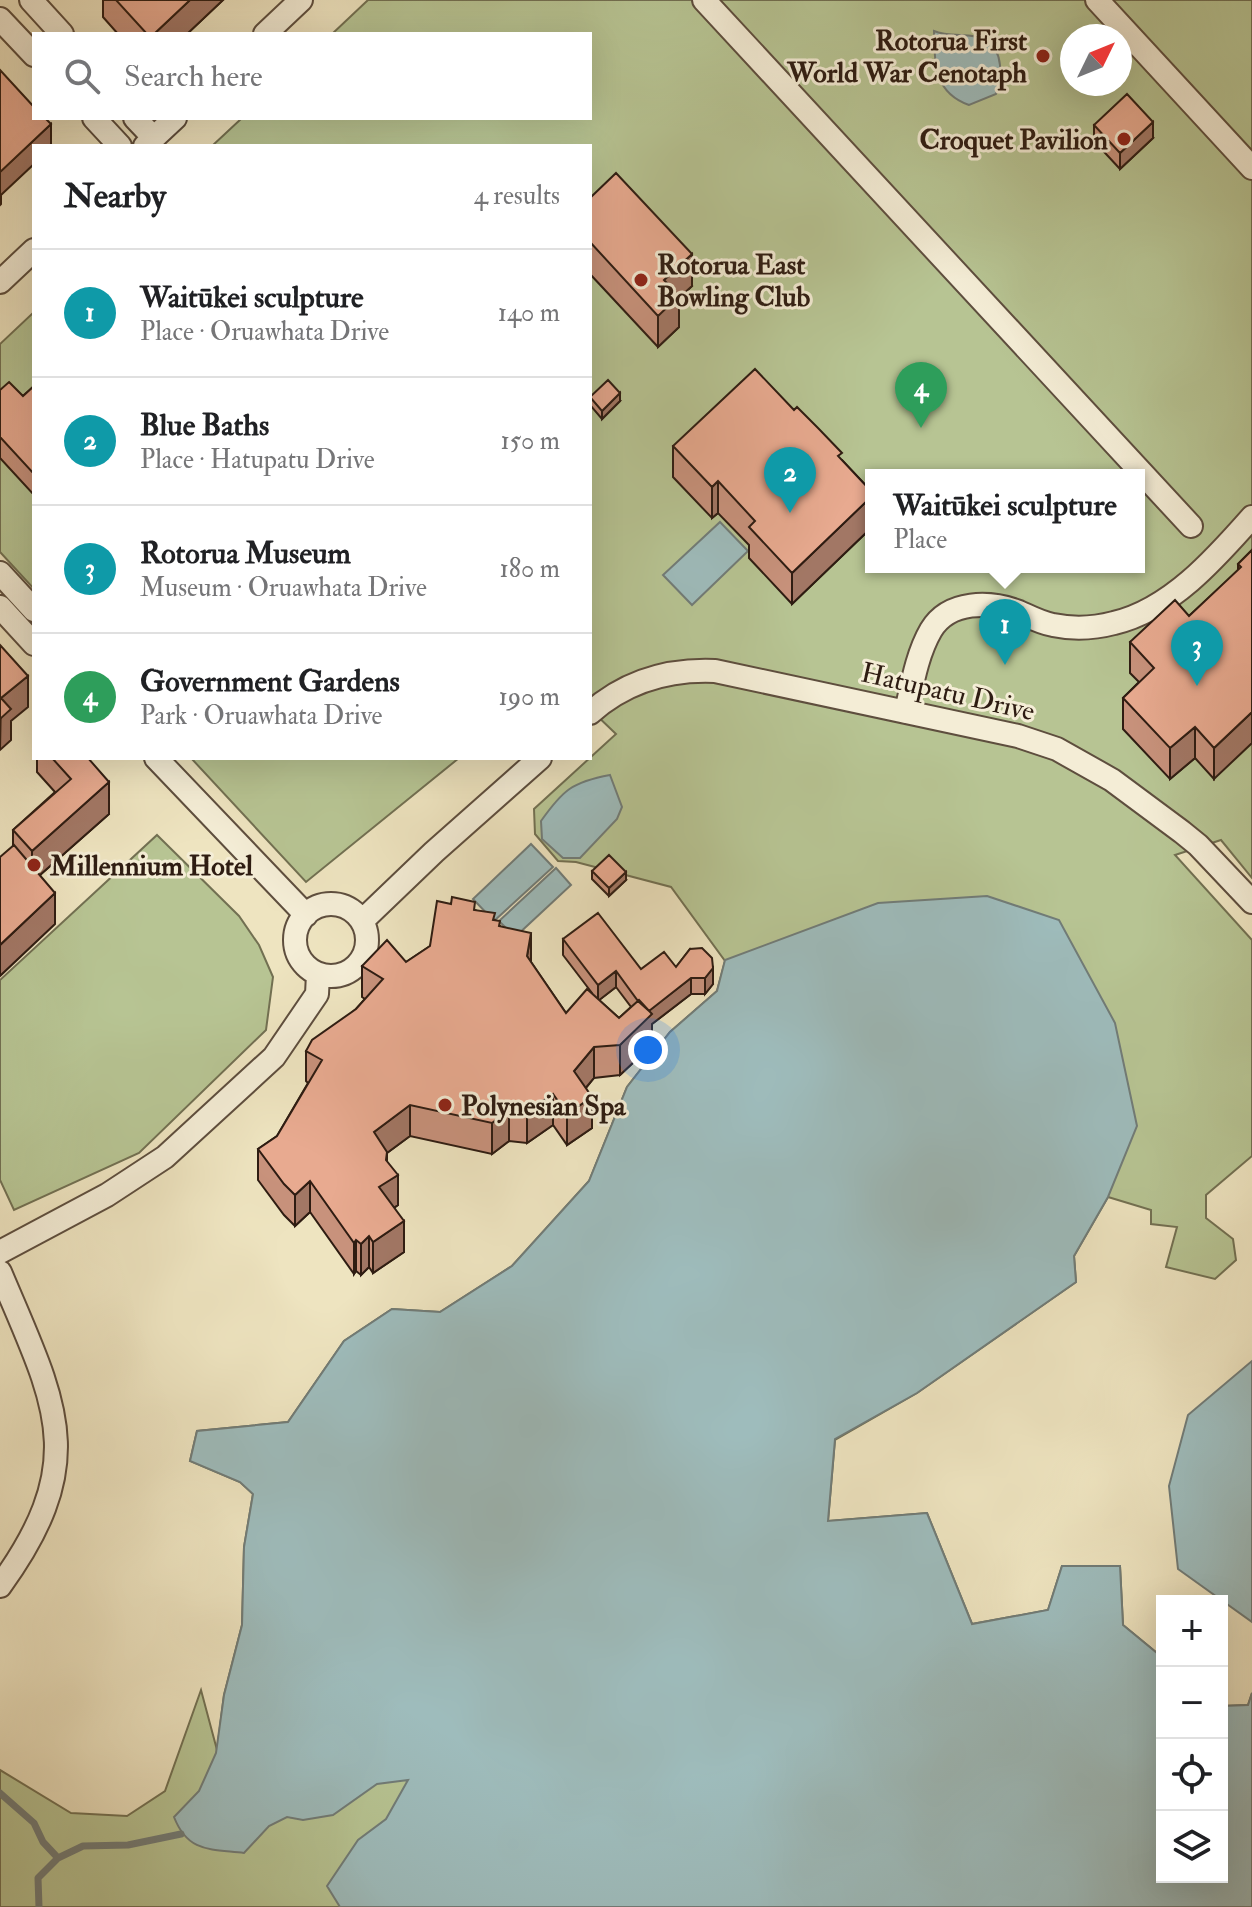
<!DOCTYPE html>
<html lang="en">
<head>
<meta charset="utf-8">
<style>
	body { margin:0; font-family:"IM FELL Double Pica",serif; background:#f6f6f6; color:#202124 }
	.controls { position:absolute; right:24px; bottom:24px; display:grid; overflow:hidden; border-radius:0px; box-shadow:0 8px 32px #0002 }
	.controls button { width:72px; height:72px; display:grid; place-items:center; padding:0; border:0; border-bottom:2px solid #e0e0e0; background:#fff; color:#202124; font:40px sans-serif }
	.compass { position:absolute; left:1060px; top:24px; width:72px; height:72px; border-radius:50%; background:#fff; box-shadow:0 8px 32px #0002; rotate:47deg }
	.you { position:absolute; left:648px; top:1050px; width:28px; height:28px; margin:-20px; border:6px solid #fff; border-radius:50%; background:#1a73e8; box-shadow:0 0 0 12px #1a73e833 }
	.badge { display:grid; place-items:center; width:52px; height:52px; border-radius:50%; background:#ea580c; color:#fff; font-size:26px; font-weight:700 }
	.pin { position:absolute; translate:-50% -66px; filter:drop-shadow(0 2px 4px #0008) }
	.pin::after { content:''; position:absolute; top:42px; width:28px; height:24px; background:inherit; clip-path:polygon(0 0,100% 0,50% 100%) }
	.popup { position:absolute; left:865px; top:469px; width:280px; height:104px; box-sizing:border-box; display:grid; place-content:center; border-radius:0px; background:#fff; filter:drop-shadow(0 2px 6px #0005); font-size:26px; white-space:nowrap; color:#757577 }
	.popup b { font-size:30px; color:#202124 }
	.popup::after { content:''; position:absolute; left:50%; top:100%; margin-left:-16px; border:16px solid transparent; border-top-color:#fff }
	.list { margin:0; padding:0; list-style:none }
	h2 { display:flex; justify-content:space-between; align-items:center; height:104px; margin:0; padding:0 32px; font-size:34px }
	h2 small { font-size:26px; font-weight:400; color:#757577 }
	.list li { display:grid; grid-template-columns:52px 1fr auto; gap:24px; align-items:center; box-sizing:border-box; height:128px; padding:0 32px; border-top:2px solid #e0e0e0 }
	.list b { display:block; font-size:30px; white-space:nowrap }
	.list p { margin:0; font-size:26px; white-space:nowrap; color:#757577 }
	.list em { font-size:26px; font-style:normal; color:#757577 }
	.icon { flex:none; width:44px; height:44px; fill:none; stroke:currentColor; stroke-width:2; stroke-linecap:round; stroke-linejoin:round }
	.map { position:relative; flex:none; width:1252px; height:1907px; overflow:hidden }
	.search { position:absolute; background:#fff; box-shadow:0 8px 32px #0002; left:32px; top:32px; width:560px; height:88px; display:flex; align-items:center; gap:20px; box-sizing:border-box; padding:0 28px; border-radius:0px; color:#757577; font-size:30px }
	.panel { position:absolute; background:#fff; box-shadow:0 8px 32px #0002; left:32px; top:144px; width:560px; height:616px; border-radius:0px }
	.map>svg:first-child { display:block }
</style>
</head>
<body>
<div class="map">
<svg width="1252" height="1907" viewBox="0 0 1252 1907">
	<rect width="100%" height="100%" fill="#eee4c0"/>
	<filter id="stains"><feTurbulence type="fractalNoise" baseFrequency=".0025" numOctaves="4"/><feColorMatrix values="0 0 0 0 .2 0 0 0 0 .09 0 0 0 0 .02 0 0 0 .5 -.17"/></filter>
	<radialGradient id="worn" r=".72"><stop offset=".6" stop-color="#630" stop-opacity="0"/><stop offset="1" stop-color="#630" stop-opacity=".3"/></radialGradient>
	<path fill="#b7c493" stroke="#727052" stroke-width="2" fill-rule="evenodd" d="M368,0H1252V878L1221,840L1175,855L1252,940V1156L1206,1195V1218L1233,1239L1236,1260L1215,1279L1166,1267L1177,1227L1151,1224V1210L1108,1197L1074,1256L1076,1282L917,1393L835,1440L828,1521L927,1513L972,1624L1048,1610L1062,1566H1120L1123,1625L1157,1653H1162V1877H1222V1706L1248,1705L1252,1693V1907H0V1770L71,1813L127,1816L165,1791L201,1690L217,1750L224,1695L242,1625L244,1547L253,1494L240,1482L190,1461L197,1431L288,1422L344,1341L392,1309L440,1312L512,1266L589,1181L627,1087L670,1032L717,991L725,961L671,887L576,862L558,861L535,834L534,809L616,734L590,709V146H212L242,118H590V34H332ZM1072,36H1120V84H1072ZM871,475H1139V567H871Z
		M34,312V589L0,552V344Z
		M191,758H459L306,882Z
		M157,835L239,916L259,945L273,977L266,1030L139,1153L14,1210L0,1180V980Z"/>
	<path fill="#9ebcbc" stroke="#717c78" stroke-width="2" d="M934,31C950,38 972,32 986,40C1004,51 1002,78 996,94L969,105C933,92 935,63 934,31Z
		M720,522L748,551L692,605L663,575Z
		M610,775L622,807L617,819L580,858H563L542,839L541,821C563,790 572,782 610,775Z
		M531,844L553,867L494,921L473,899Z
		M556,868L571,885L515,937L499,921Z
		M987,896L1059,920L1115,1023L1137,1126L1108,1197L1074,1256L1076,1282L917,1393L835,1439L828,1521L927,1513L972,1624L1048,1610L1062,1566H1120L1123,1625L1157,1653H1162V1877H1222V1706L1248,1705L1252,1693V1907H340L327,1886L358,1840L386,1819L408,1780L377,1784L333,1815L303,1820L287,1817L269,1826L244,1853C211,1849 188,1853 174,1817L199,1791L216,1753L224,1695L242,1625L244,1547L253,1494L240,1482L190,1461L197,1431L288,1422L344,1341L392,1309L440,1312L512,1266L589,1181L627,1087L670,1032L717,991L725,960L878,903Z
		M1252,1361V1622L1178,1569L1169,1486L1188,1415Z"/>
	<g fill="none" stroke-linecap="round" stroke-linejoin="round">
		<path stroke="#717c78" stroke-width="7" d="M0,1793L34,1823L43,1842L58,1858
			M39,1907L38,1878L58,1858L83,1846L128,1845L181,1834"/>
		<g stroke="#5e4e3e" stroke-width="26">
			<path id="street" d="M31,0L62,34
				M704,0L1191,526
				M1097,0L1252,168
				M0,19L34,55
				M265,34L301,0
				M94,118L120,146
				M135,118L154,138
				M145,146L175,118
				M0,282L34,250
				M0,573L34,610
				M0,607L34,644
				M906,712C912,685 917,654 931,630C949,600 990,601 1019,612C1030,617 1041,623 1053,625C1072,629 1095,628 1114,623C1170,610 1215,559 1252,517
				M590,713C626,681 668,669 715,671L1018,736L1057,749L1112,780L1182,832L1198,845L1252,902
				M156,758L306,915
				M295 940a36 36 0 1 1 72 0a36 36 0 1 1-72 0Z
				M362,921L434,852L540,758
				M0,1252L107,1195L165,1157L274,1057L317,994L318,974
				M0,1272C55,1403 92,1459 0,1586"/>
		</g>
		<use href="#street" stroke="#f4edd6" stroke-width="22"/>
	</g>
	<path fill="#c8927c" stroke="#2e1c12" stroke-width="2" fill-rule="evenodd" d="M103,0H223L187,34H118L103,17Z
		M1094,125L1153,138L1120,169L1094,141Z
		M590,198L692,286L679,298V327L658,347L590,274Z
		M34,386V495L0,458V390L23,396Z
		M590,397L620,401L602,419L590,405Z
		M673,446L842,460L871,491V528L792,604L749,558V545L718,513L712,518L673,477Z
		M1252,550L1214,779L1195,758L1170,779L1123,729V698L1139,682L1130,673V642L1189,616L1238,571V564Z
		M37,758H88L109,814L40,875L55,924L13,846V830L55,792L37,772Z
		M592,871L626,880L609,896L592,879Z
		M451,904L475,910L495,920L531,962L566,1013L592,993L563,955V939L641,969L676,967L690,949L713,984L705,994H691L652,1024V1045L620,1075L594,1078L586,1088L592,1128L567,1145L553,1125L527,1143L509,1141L492,1154L410,1136L387,1153V1162L398,1205L394,1208L404,1252L373,1273L369,1267L361,1275L356,1271L354,1274L310,1212L295,1226L284,1215L258,1180V1149L277,1136L308,1083L306,1081V1051L356,1009L365,999L362,997V966L406,962L430,946ZM616,987L631,1007L619,1018L599,1000Z"/>
	<path fill="#a27765" stroke="#2e1c12" stroke-width="2" d="M190,0H223L187,34H154Z
		M1153,122V138L1120,169V153Z
		M51,124V146H34V164L1,195V204L0,205V172Z
		M692,254V286L679,298V327L658,347V316L664,280Z
		M620,393V401L602,419V411Z
		M718,481V513L712,518V487Z
		M871,497V528L792,604V573Z
		M28,676V707L11,721V740L0,750L1,698Z
		M1252,712V743L1214,779V748Z
		M1195,727V758L1170,779V748Z
		M109,782V814L32,882V851Z
		M626,872V880L609,896V888Z
		M55,893V924L0,976V945Z
		M531,933V964L527,956Z
		M713,968V984L705,994V978Z
		M616,971V987L598,1001V985Z
		M691,978V994L652,1024V1045L620,1075V1045L647,1012Z
		M594,1047V1078L574,1102V1071Z
		M553,1094V1125L527,1143V1112Z
		M592,1097V1128L567,1145V1114Z
		M410,1105V1136L387,1153V1181L398,1175V1205L379,1217L374,1132Z
		M509,1110V1141L492,1154V1123Z
		M310,1181V1212L295,1226V1195Z
		M404,1221V1252L373,1273V1242Z
		M369,1236V1267L361,1275V1244Z
		M356,1240V1271L354,1274V1243Z"/>
	<path fill="#e8aa90" stroke="#2e1c12" stroke-width="2" d="M116,0H190L154,34H147Z
		M0,70L34,107V118H45L51,124L0,172Z
		M1127,94L1153,122L1120,153L1094,125Z
		M616,173L692,254L664,280L679,296L658,316L590,242V198Z
		M755,369L794,410L797,407L818,428L842,453L838,456L871,491V497L792,573L749,527L755,521L718,481L712,487L673,446Z
		M608,380L620,393L602,411L590,397Z
		M9,382L23,396L34,386V474L0,437V390Z
		M1252,550V712L1214,748L1195,727L1170,748L1123,698L1154,668L1130,642L1175,600L1189,616L1241,567L1238,564Z
		M0,645L28,676L1,698L11,709L0,719Z
		M52,758H88L109,782L32,851L13,830L71,779Z
		M14,845L55,893L0,945V857Z
		M609,855L626,872L609,888L592,871Z
		M452,897L475,902L474,910L495,913L493,920L500,921L499,926L531,933L527,956L566,1013L587,989L619,1018L639,1000L652,1014L620,1045L594,1047L574,1071L592,1097L567,1114L553,1094L527,1112L509,1110L492,1123L410,1105L374,1132L387,1152L386,1160L398,1175L379,1187L404,1221L373,1242L369,1236L361,1244L356,1240L354,1243L310,1181L295,1195L284,1184L258,1149L277,1136L322,1060L306,1051L312,1040L356,1009L383,979L362,966L387,940L406,962L430,946L437,901L451,904Z
		M598,913L641,969L664,952L676,967L690,949L702,948L712,958L713,968L705,978H691L649,1011L638,1001L616,971L598,985L563,939Z"/>
	<g fill="#8f2418" stroke="#f4edd6" stroke-width="3">
		<circle cx="1043" cy="56" r="8"/>
		<circle cx="1124" cy="139" r="8"/>
		<circle cx="641" cy="280" r="8"/>
		<circle cx="34" cy="865" r="8"/>
		<circle cx="445" cy="1105" r="8"/>
	</g>
	<g text-anchor="middle" stroke-width="6" stroke-linejoin="round" paint-order="stroke">
		<g font-size="28" font-weight="bold" fill="#2e1c12" stroke="#f4edd6" text-anchor="start">
			<text x="1027" y="50" text-anchor="end">Rotorua First<tspan x="1027" dy="32">World War Cenotaph</tspan></text>
			<text x="1108" y="149" text-anchor="end">Croquet Pavilion</text>
			<text x="657" y="274">Rotorua East<tspan x="657" dy="32">Bowling Club</tspan></text>
			<text x="50" y="875">Millennium Hotel</text>
			<text x="461" y="1115">Polynesian Spa</text>
		</g>
		<g font-size="28" fill="#2e1c12" stroke="#f4edd6">
			<text transform="translate(948 691) rotate(13)" y="10">Hatupatu Drive</text>
		</g>
	</g>
	<rect width="100%" height="100%" filter="url(#stains)"/>
	<rect width="100%" height="100%" fill="url(#worn)"/>
</svg>
<div class="controls">
<button>+</button>
<button>−</button>
<button><svg class="icon" aria-label="locate" viewBox="0 0 24 24"><circle cx="12" cy="12" r="6"/><path d="M12 2v4M12 18v4M2 12h4M18 12h4"/></svg></button>
<button><svg class="icon" aria-label="layers" viewBox="0 0 24 24"><path d="M12 4l9 5-9 5-9-5zM3 14l9 5 9-5"/></svg></button>
</div>
<svg class="compass" viewBox="-18 -18 36 36"><path d="M0-13l5 13h-10z" fill="#e53935"/><path d="M0 13l5-13h-10z" fill="#757577"/></svg>
<div class="you"></div>
<div class="pin badge" style="left:1005px;top:665px;background:#0f9aa8">1</div>
<div class="popup"><b>Waitūkei sculpture</b>Place</div>
<div class="pin badge" style="left:790px;top:513px;background:#0f9aa8">2</div>
<div class="pin badge" style="left:1197px;top:686px;background:#0f9aa8">3</div>
<div class="pin badge" style="left:921px;top:428px;background:#2e9e5b">4</div>
<div class="search"><svg class="icon" aria-label="search" viewBox="0 0 24 24"><circle cx="10" cy="10" r="6"/><path d="M15 15l6 6"/></svg>Search here</div>
<section class="panel">
<h2>Nearby<small>4 results</small></h2>
<ul class="list">
<li><span class="badge" style="background:#0f9aa8">1</span><div><b>Waitūkei sculpture</b><p>Place · Oruawhata Drive</p></div><em>140 m</em></li>
<li><span class="badge" style="background:#0f9aa8">2</span><div><b>Blue Baths</b><p>Place · Hatupatu Drive</p></div><em>150 m</em></li>
<li><span class="badge" style="background:#0f9aa8">3</span><div><b>Rotorua Museum</b><p>Museum · Oruawhata Drive</p></div><em>180 m</em></li>
<li><span class="badge" style="background:#2e9e5b">4</span><div><b>Government Gardens</b><p>Park · Oruawhata Drive</p></div><em>190 m</em></li>
</ul>
</section>
</div>
</body>
</html>
